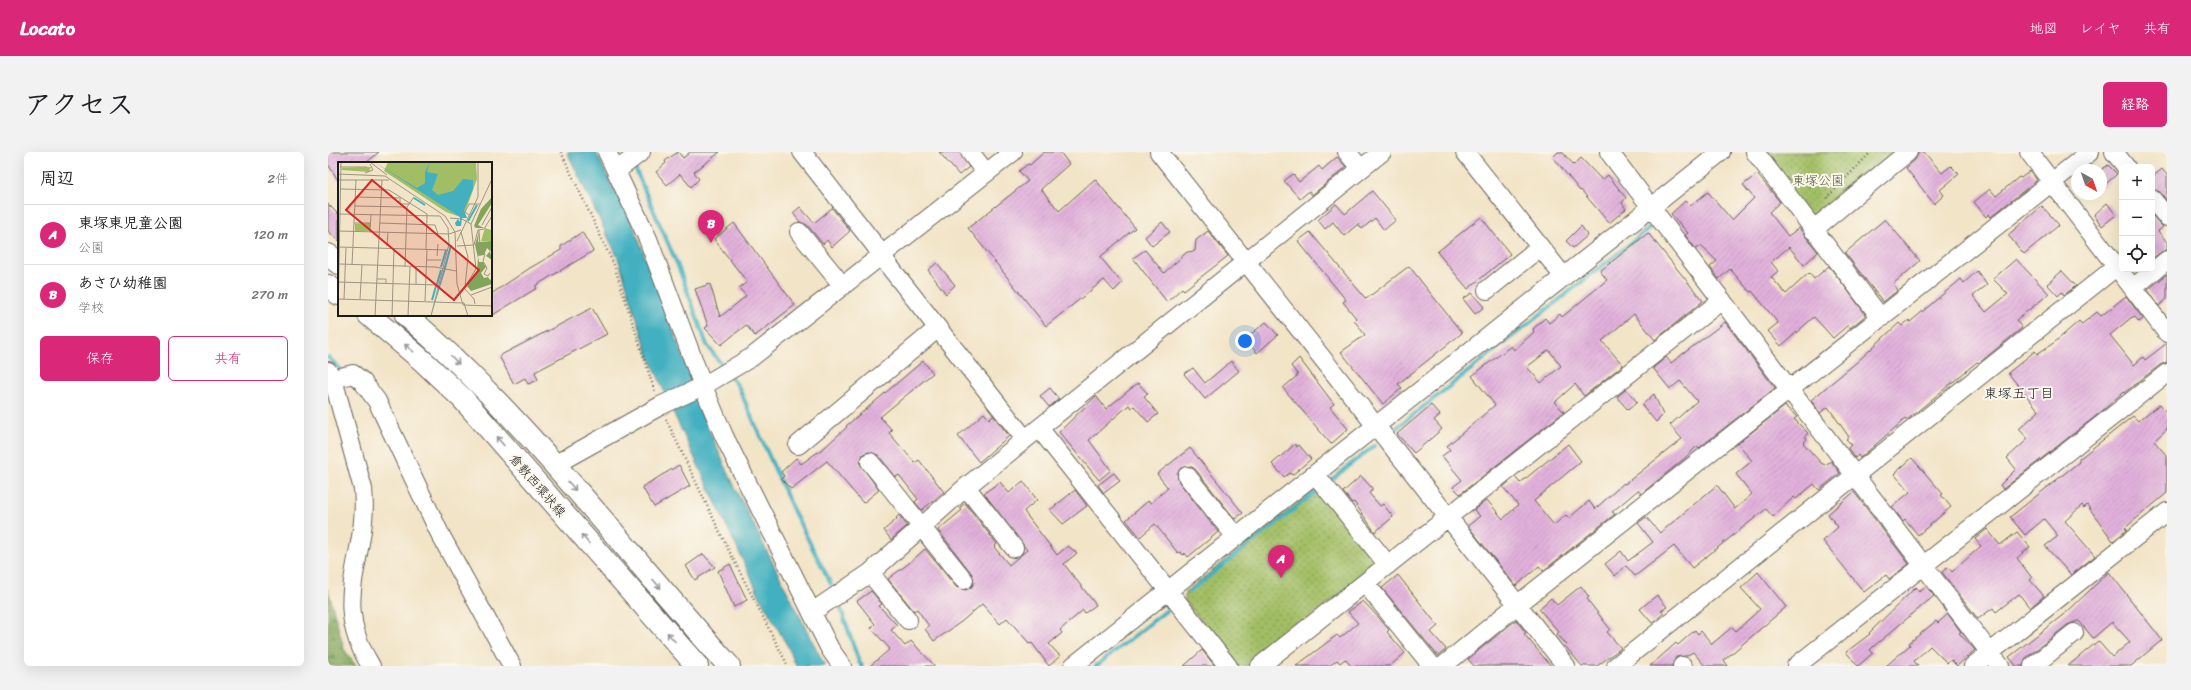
<!DOCTYPE html>
<html lang="ja">
<head>
<meta charset="utf-8">
<style>
	body { margin:0; font-family:Sriracha,"Klee One",sans-serif; background:#f2f2f2; color:#202124 }
	.controls { position:absolute; right:12px; top:12px; display:grid; overflow:hidden; border-radius:6px; box-shadow:0 4px 16px #0002 }
	.controls button { width:36px; height:36px; display:grid; place-items:center; padding:0; border:0; border-bottom:1px solid #e0e0e0; background:#fff; color:#202124; font:20px sans-serif }
	.compass { position:absolute; left:1743px; top:12px; width:36px; height:36px; border-radius:50%; background:#fff; box-shadow:0 4px 16px #0002; rotate:140deg }
	.you { position:absolute; left:917px; top:189px; width:14px; height:14px; margin:-10px; border:3px solid #fff; border-radius:50%; background:#1a73e8; box-shadow:0 0 0 6px #1a73e833 }
	.badge { display:grid; place-items:center; width:26px; height:26px; border-radius:50%; background:#db2777; color:#fff; font-size:13px; font-weight:700 }
	.pin { position:absolute; translate:-50% -33px; filter:drop-shadow(0 1px 2px #0008) }
	.pin::after { content:''; position:absolute; top:21px; width:14px; height:12px; background:inherit; clip-path:polygon(0 0,100% 0,50% 100%) }
	.list { margin:0; padding:0; list-style:none }
	h2 { display:flex; justify-content:space-between; align-items:center; height:52px; margin:0; padding:0 16px; font-size:17px }
	h2 small { font-size:13px; font-weight:400; color:#757577 }
	.list li { display:grid; grid-template-columns:26px 1fr auto; gap:12px; align-items:center; box-sizing:border-box; height:60px; padding:0 16px; border-top:1px solid #e0e0e0 }
	.list b { display:block; font-size:15px; white-space:nowrap }
	.list p { margin:0; font-size:13px; white-space:nowrap; color:#757577 }
	.list em { font-size:13px; font-style:normal; color:#757577 }
	.actions { display:flex; gap:8px; padding:12px 16px }
	.actions a { flex:1; padding:9px 0; border:1px solid #db2777; border-radius:6px; text-align:center; font-size:14px; color:#db2777 }
	.actions .main { background:#db2777; color:#fff }
	.icon { flex:none; width:22px; height:22px; fill:none; stroke:currentColor; stroke-width:2; stroke-linecap:round; stroke-linejoin:round }
	.map { position:relative; flex:none; width:1839px; height:514px; overflow:hidden; border-radius:6px }
	header { display:flex; align-items:center; gap:24px; box-sizing:border-box; height:56px; padding:0 20px; background:#db2777; color:#fff }
	header strong { font-size:19px }
	nav { display:flex; gap:22px; margin-inline-start:auto; font-size:14px }
	.intro { display:flex; align-items:center; justify-content:space-between; box-sizing:border-box; height:96px; padding:0 24px }
	h1 { margin:0; font-size:28px }
	.button { padding:10px 18px; border-radius:6px; background:#db2777; color:#fff; font-size:14px; font-weight:700 }
	main { display:flex; gap:24px; padding:0 24px }
	aside { flex:1; background:#fff; border-radius:6px; box-shadow:0 4px 16px #0002 }
	.map>svg:first-child { display:block }
</style>
</head>
<body>
<header>
<strong>Locato</strong>
<nav><a>地図</a><a>レイヤ</a><a>共有</a></nav>
</header>
<div class="intro"><h1>アクセス</h1><a class="button">経路</a></div>
<main>
<aside>
<h2>周辺<small>2件</small></h2>
<ul class="list">
<li><span class="badge">A</span><div><b>東塚東児童公園</b><p>公園</p></div><em>120 m</em></li>
<li><span class="badge">B</span><div><b>あさひ幼稚園</b><p>学校</p></div><em>270 m</em></li>
</ul>
<div class="actions"><a class="main">保存</a><a>共有</a></div>
</aside>
<div class="map">
<svg width="1839" height="514" viewBox="0 0 1839 514">
	<defs>
		<pattern id="forest-firs" width="22" height="20" patternUnits="userSpaceOnUse"><rect width="22" height="20" fill="#81a55a"/><path d="M5 1l3.5 6h-7zM16 11l3.5 6h-7z" fill="#69864a"/></pattern>
		<pattern id="park-dots" width="8" height="8" patternUnits="userSpaceOnUse"><rect width="8" height="8" fill="#a2be65"/><path d="M2 2h.1M6 6h.1" fill="none" stroke="#839a52" stroke-width="1.8" stroke-linecap="round"/></pattern>
		<pattern id="building-hatch" width="6" height="6" patternUnits="userSpaceOnUse"><rect width="6" height="6" fill="#e1b1db"/><path d="M-1 1l2-2M0 6l6-6M5 7l2-2" fill="none" stroke="#c098bb"/></pattern>
	</defs>
	<rect width="100%" height="100%" fill="#fbf7ec"/>
	<filter id="ink" filterUnits="userSpaceOnUse"><feTurbulence type="fractalNoise" baseFrequency=".025" numOctaves="2"/><feDisplacementMap in="SourceGraphic" scale="8" xChannelSelector="R" yChannelSelector="G"/><feConvolveMatrix kernelMatrix="1 2 1 2 8 2 1 2 1" color-interpolation-filters="sRGB"/></filter>
	<filter id="wash" filterUnits="userSpaceOnUse"><feTurbulence type="fractalNoise" baseFrequency=".012" numOctaves="4" result="noise"/><feDisplacementMap in="SourceGraphic" scale="16" xChannelSelector="R" yChannelSelector="G"/><feGaussianBlur stdDeviation="0.9" result="paint"/><feColorMatrix in="noise" values="0 0 0 0 0 0 0 0 0 0 0 0 0 0 0 0 0 1.4 0 .05"/><feComposite in="paint" operator="in"/></filter>
	<g filter="url(#wash)">
		<rect width="100%" height="100%" fill="#f2e4c7"/>
		<path fill="url(#forest-firs)" stroke="#4e603b" d="M0,437L16,497L28,514H0Z"/>
		<path fill="url(#park-dots)" stroke="#5f6d40" d="M1433,0H1571L1490,66L1481,64Z
			M987,337L995,339L1049,413L921,514H908L857,449V440Z"/>
		<path fill="#43b0c0" stroke="#30666e" d="M239,0H268L283,32L299,57L373,251L370,254L409,340L497,514H468L460,495L433,447L345,260L319,199L290,106Z"/>
		<g fill="none" stroke-linecap="round" stroke-linejoin="round">
			<path stroke="#43b0c0" stroke-width="4" d="M306,14L350,114L379,193L396,216
				M0,205L14,219
				M401,223L410,234L465,358L503,432
				M1066,278L1327,72L1329,74
				M1003,328L1047,293
				M861,440L988,340
				M513,457L531,510L534,514
				M768,514L839,458"/>
		</g>
		<g id="blocks">
			<path fill="url(#building-hatch)" fill-rule="evenodd" d="M0,0H51L38,11H11V30L0,12Z
				M350,0L355,6L362,0H392L366,20L371,27L363,35L352,22L339,33L328,20L338,11L337,9Z
				M611,0H632L641,15L631,23Z
				M716,0H732L741,12L713,37L731,59L767,27L807,76L772,105L794,131L786,139L776,128L718,174L640,76L700,29L691,19L700,12L702,13Z
				M1230,0H1234L1246,13L1253,6L1274,28L1280,23L1298,46L1294,51L1298,57L1281,71L1253,38L1252,39L1225,5Z
				M1596,0L1614,21L1623,14L1631,22L1612,38L1616,43L1606,52L1578,16L1587,8L1591,0Z
				M1009,5L1018,15L984,43L981,39L972,47L956,29L965,22L971,30L991,14L994,18Z
				M1780,13L1789,22L1773,36V18Z
				M1834,17L1839,23V49L1832,40L1824,37V25Z
				M1702,19L1709,28L1663,65L1661,62L1658,65L1646,50L1662,37L1668,44L1691,25L1693,26Z
				M1429,22L1452,50L1441,60L1460,84L1471,76L1490,100L1476,113L1461,95L1443,110L1450,119L1443,125L1458,142L1481,121L1486,127L1501,114L1536,160L1537,164L1522,176L1520,173L1505,186L1486,165L1453,194L1440,179L1450,171L1424,139L1422,140L1402,117L1391,127L1382,115L1389,109L1373,94L1368,97L1357,83L1360,81L1343,62L1357,49L1362,54L1380,40L1404,68L1426,46L1415,33Z
				M1044,39L1068,68L1056,78L1047,66L1034,77L1030,72L1016,84L1005,70L997,77L990,68L1008,52L1017,62Z
				M1779,51L1788,63L1774,74L1766,63Z
				M0,52L11,63V89L0,79Z
				M1714,54L1731,73L1696,102L1680,83Z
				M472,55L486,71L504,56L522,79L504,95L499,88L495,92L479,73L472,70L465,61Z
				M1824,63L1835,75L1830,79L1839,90V98L1833,100L1824,107Z
				M1153,65L1182,102L1140,137L1109,100Z
				M1557,67L1592,109L1565,132L1570,138L1555,150L1517,101Z
				M834,70L842,80L824,94L817,85Z
				M406,71L467,153L427,184L418,173L393,193L377,176L380,174L367,137L382,132L392,165L418,144L411,136L419,130L386,87Z
				M1253,74L1260,83L1245,96L1238,89Z
				M880,79L900,104L856,138L854,136L839,150L805,106L817,98L836,121L859,100L867,99L868,88Z
				M254,80L265,99L207,134L209,136L163,164V142L202,116L233,98V94Z
				M982,80L1038,147L1081,114L1134,181L1070,232L1074,236L1055,252L1013,200L1037,183L1026,168L1028,166L1015,150L1018,148L970,89Z
				M1320,81L1375,149L1327,188L1306,162L1274,189L1295,213L1256,244L1247,232L1227,250L1236,260L1132,342L1125,335L1134,328L1114,304L1122,298L1119,294L1167,253L1144,224L1183,194L1186,198L1206,180L1205,177L1217,166L1221,171L1232,162L1234,165L1279,128L1272,119ZM1221,198L1233,214L1213,231L1199,215Z
				M1688,107L1721,142L1688,168L1694,176L1651,211L1649,210L1579,268L1577,267L1532,306L1530,303L1527,306L1520,296L1524,293L1518,287L1521,285L1500,255L1492,261L1483,248L1529,210L1571,171L1574,174L1581,168L1582,170L1633,127L1636,131L1649,119L1659,133L1645,144L1658,160L1680,142L1665,127Z
				M609,111L627,133L618,142L600,118Z
				M1734,119L1748,134L1736,143L1734,140L1730,144L1719,132Z
				M1839,122V147L1831,154L1820,138Z
				M1144,141L1156,155L1147,162L1135,147Z
				M1798,144L1815,167L1811,170L1807,165L1805,166L1804,165L1782,183L1806,213L1815,205L1817,208L1839,191V210L1832,213L1796,241L1795,240L1773,260L1675,337L1672,333L1688,317L1679,306L1700,287L1691,277L1711,259L1680,221L1707,199L1709,202L1727,190L1751,169L1754,172L1769,160L1773,164Z
				M264,156L279,182L207,220L210,228L200,232L197,226L186,232L171,204Z
				M938,170L950,183L929,201L917,187Z
				M1397,170L1447,236L1371,296L1369,294L1357,306L1313,342L1310,338L1284,360L1287,362L1215,419L1211,414L1188,434L1140,374L1152,364L1146,358L1159,348L1175,367L1190,353L1175,335L1187,325L1192,331L1240,292L1253,309L1206,349L1226,373L1238,363L1241,366L1261,349L1267,357L1296,331L1297,332L1354,287L1342,273L1369,249L1352,229L1342,237L1325,216L1338,205L1343,211Z
				M971,206L1006,252L1002,255L1020,277L1003,292L955,236L970,223L963,214Z
				M595,209L605,221L552,265L564,278L561,281L587,311L591,308L616,340L594,358L587,350L590,347L571,323L568,325L550,303L541,300L535,302L532,312L551,338L535,351L499,309L463,337L453,327L456,324L453,320L468,306L473,312L497,295L519,275L518,274Z
				M903,209L911,219L877,247L856,222L865,216L877,231Z
				M810,231L820,242L816,245L830,262L820,270L806,254L803,256L801,253L761,288L783,318L771,328L731,280L768,244L778,257Z
				M722,236L731,247L721,255L712,244Z
				M1298,237L1309,250L1300,258L1289,245Z
				M1326,242L1335,263L1328,270L1314,253Z
				M1832,252L1839,261V277L1826,289L1839,304V341L1797,376L1799,378L1785,389L1759,353L1756,356L1754,353L1737,369L1767,404L1743,423L1717,394L1730,384L1716,367L1697,383L1682,365L1751,310V307L1805,264L1810,269Z
				M1103,253L1112,263L1106,268L1114,277L1086,301L1069,282Z
				M1457,254L1469,265L1466,267L1480,281L1477,284L1479,287L1475,291L1493,311L1497,313L1503,309L1512,321L1491,338L1486,332L1468,347L1466,345L1445,365L1438,357L1364,416L1346,394L1307,424L1298,414L1287,424L1277,412L1293,399L1300,409L1325,390L1310,371L1318,365L1332,381L1389,333L1407,357L1424,342L1408,322L1424,309L1410,291Z
				M656,261L661,267L665,263L681,284L651,310L630,284Z
				M967,292L969,295L971,293L983,307L964,323L962,321L956,325L944,312Z
				M862,296L915,361L907,367L867,317L862,314L853,316L849,321L851,330L890,380L860,405L857,401L855,403L852,400L850,401L827,372L812,385L798,368L820,349L823,351L840,336L829,322Z
				M1584,306L1615,342L1613,343L1623,355L1590,383L1577,367L1575,369L1564,355L1582,340L1566,322Z
				M351,313L362,334L326,355L314,335Z
				M786,321L792,329L776,341L770,333Z
				M1033,324L1044,336V338L1041,341L1052,354L1055,352L1065,365L1047,380L1026,350L1024,351L1015,340Z
				M695,329L709,348L696,359L697,361L729,403L740,394L749,401L736,412L768,453L757,461L755,458L732,478L734,481L721,492L732,504L721,514L704,491L702,492L679,466L672,472L654,452L633,470L606,489L597,477L601,474L589,457L586,459L560,427L580,412L597,397L628,435L637,438L643,436L646,431L644,422L610,378L634,358L632,356L637,351L669,392L666,395L681,413L699,398L656,341L672,330L681,341Z
				M747,338L759,354L735,372L722,358Z
				M1526,340L1581,412L1561,427L1558,423L1536,440L1495,389L1510,375L1500,362Z
				M571,363L579,374L563,388L556,378L569,367L568,366Z
				M1659,377L1672,393L1689,380L1702,395L1689,406L1704,426L1702,428L1716,444L1702,456L1691,442L1668,460L1665,456L1650,467L1614,420L1620,415L1624,420L1653,394L1647,387Z
				M375,402L387,415L367,428L358,414Z
				M402,412L419,448L406,455L390,419Z
				M1430,420L1458,455L1396,508L1400,514H1377L1365,500L1358,504L1348,505L1344,514H1322L1348,491L1350,493L1367,478L1370,482L1373,479L1384,492L1404,475L1408,479L1432,457L1413,436Z
				M1781,420L1834,488L1803,514H1740L1770,489L1784,505L1802,490L1784,470L1765,486L1751,469H1749L1739,473L1698,506L1695,514H1688L1681,505L1740,459Z
				M1070,423L1110,474L1103,480L1118,497L1110,504L1054,436Z
				M1253,434L1261,445L1259,447L1282,477L1279,480L1293,496L1269,514H1254L1237,494L1239,493L1229,482L1231,480L1211,457L1223,446L1229,453Z
				M1598,434L1606,444L1546,494L1542,498L1545,501L1530,514L1518,500L1542,482L1541,481L1588,435L1591,439Z
				M543,439L554,452L551,454L569,473L563,478L577,494L583,489L607,514H542L562,497L543,476L547,472L529,449Z
				M1329,443L1339,455L1333,459L1336,461L1324,471L1312,457Z
				M1035,449L1052,467L1061,478L1059,480L1077,501L1062,514H1023L1017,507L1012,511L1009,508L1001,514H968L1009,483L1012,486L1030,471L1020,460Z
				M1620,462L1633,480L1631,481L1647,498L1629,514L1623,508L1619,511L1602,494L1586,509L1590,514H1558L1582,493L1581,491L1608,469L1610,471Z
				M1188,468L1198,481L1196,482L1223,514H1146L1140,507Z
				M874,498L887,514H856Z"/>
		</g>
	</g>
	<g filter="url(#ink)">
		<use href="#blocks" fill-opacity="0" stroke="#676258" stroke-width="1"/>
		<g fill="none" stroke-linecap="round" stroke-linejoin="round">
			<g stroke="#676258" stroke-width="20">
				<path id="minor" d="M279,0L320,87L375,234L396,284L502,497L514,514
					M474,0L546,92L561,114L697,287
					M642,0L658,21
					M831,0L1238,514
					M1019,0L1033,17
					M1137,0L1236,125
					M1281,0L1672,514
					M1427,0L1553,166
					M1701,0L1839,181
					M1786,0L1798,15
					M288,19L313,0
					M1824,47L1839,65
					M1485,78L1580,0
					M471,80L515,134
					M1805,136L1839,108
					M1159,138L1212,95
					M0,219L5,227L35,337C42,405 0,447 43,514
					M5,227L25,222L34,229L49,249L112,382L184,514
					M711,276L900,514
					M470,293L610,176
					M542,310C574,349 604,389 636,428
					M226,313L332,254L375,234L424,205L685,0
					M987,322L1060,413
					M859,324L908,385
					M638,335L686,396
					M542,421L580,468
					M1037,431L1104,514
					M484,460L542,421L638,335L1054,0
					M745,514L1393,0
					M932,514L1394,148
					M1115,514L1189,453L1762,0
					M1288,514L1788,115
					M1354,514H1355
					M1468,514L1839,221
					M1645,514L1839,360
					M1705,514L1746,481"/>
			</g>
			<g stroke="#676258" stroke-width="24">
				<path id="major" d="M0,103L11,111
					M0,134L11,142
					M41,163L96,210L135,247L369,514
					M78,163C198,266 295,397 401,514"/>
			</g>
			<path stroke="#676258" stroke-width="2.5" stroke-dasharray="1 3" stroke-linecap="butt" d="M233,0L286,113L327,240
				M1500,46L1499,45L1543,0
				M338,267L396,389L460,514"/>
			<use href="#minor" stroke="#fff" stroke-width="18"/>
			<use href="#major" stroke="#fff" stroke-width="22"/>
		</g>
		<defs><path id="oneway-shaft" d="M-6 0H5M1.5-3L5.5 0L1.5 3" fill="none" stroke-width="1.6" stroke-linecap="round" stroke-linejoin="round"/></defs>
		<g stroke="#999">
			<use href="#oneway-shaft" transform="translate(81 196) rotate(-140)"/>
			<use href="#oneway-shaft" transform="translate(127 208) rotate(46)"/>
			<use href="#oneway-shaft" transform="translate(172 289) rotate(-131)"/>
			<use href="#oneway-shaft" transform="translate(244 334) rotate(49)"/>
			<use href="#oneway-shaft" transform="translate(257 387) rotate(-131)"/>
			<use href="#oneway-shaft" transform="translate(329 432) rotate(49)"/>
			<use href="#oneway-shaft" transform="translate(343 485) rotate(-131)"/>
		</g>
	</g>
	<g text-anchor="middle" stroke-width="4" stroke-linejoin="round" paint-order="stroke">
		<g font-size="13" fill="#525d39" stroke="#fbf7ec">
			<text x="1490" y="33">東塚公園</text>
		</g>
		<g font-size="13" fill="#1c1c1c" stroke="#fbf7ec">
			<text transform="translate(210 333) rotate(49)" y="5">倉敷西環状線</text>
		</g>
		<g font-size="14" fill="#1c1c1c" stroke="#fbf7ec">
			<text x="1691" y="246">東塚五丁目</text>
		</g>
	</g>
	<g transform="translate(10 10)">
		<rect width="154" height="154" fill="#f2e4c7"/>
		<path d="M154,35V41L140,63L146,66H138L136,64L143,47ZM141,69L140,80L154,79V88L152,89L154,98L148,94L152,89L149,86L146,93L140,94L141,100H145L148,105L143,111L146,116L150,115L152,118L154,116V122L133,129L129,124L139,109L140,96L137,83Z" fill="#81a55a"/>
		<path d="M147,66L153,68L154,79H143Z" fill="#a2be65"/>
		<path d="M50,0H138L139,17L125,56L108,50L46,9ZM33,5L31,10L3,8L4,6ZM32,61V69H17V62Z" fill="#a2be65"/>
		<path d="M56,0H81V6L75,12L66,13L58,7Z" fill="#a2be65"/>
		<path d="M36,0L79,26L87,21V10L92,0L89,10L100,12L94,28L100,33L115,29L125,17L135,18V27L126,48L129,56H124L123,64H118L117,61L120,57L122,60V55ZM112,83H114L108,106L93,154Z" fill="#43b0c0"/>
		<path fill="none" stroke="#43b0c0" stroke-width="2" d="M76,36L87,43M130,59L139,43M103,105L108,88M99,122L103,108M94,138L98,124"/>
		<path fill="none" stroke="#9c9483" stroke-width="1" d="M32,0L49,13M2,5H29M27,11L35,8L32,2M0,12L47,14L107,54L117,70L119,122L125,143L154,144M0,18H51M2,27L51,28L89,52L88,87M17,35L63,36M62,37V42H71M17,44L68,45M0,52L102,54L110,66L111,82L93,154M131,53L127,50L131,42H142M112,56L124,57L133,62M16,61H33M42,61L97,63L100,72M144,63L154,45M141,68L142,85L147,92L145,99L149,106L146,112L150,114L152,111M1,69L111,72L123,68M32,70L33,53M123,70L130,95L127,125M119,79L140,35V0M49,84L50,70M119,84L136,83L140,68L146,67L154,54M0,85L110,88M99,94L100,82M89,98H103M1,102L97,105L118,109M14,103L18,18M67,105L69,45L76,35M39,117H48V121M0,120L100,123M78,122V105M133,133L154,125M0,137L126,141L130,154M6,137L8,86M22,137L24,103M87,139L89,87M137,142L136,137L126,126L138,107L133,62L154,17M0,154L3,0M37,154L44,18M54,154L56,87M70,154L72,105"/>
		<path fill="#d62828" fill-opacity="0.15" stroke="#d62828" stroke-width="2" d="M34,18L141,108L116,138L8,48Z"/>
		<rect width="154" height="154" fill="none" stroke="#1c1c1c" stroke-width="2"/>
	</g>
</svg>
<div class="controls">
<button>+</button>
<button>−</button>
<button><svg class="icon" aria-label="locate" viewBox="0 0 24 24"><circle cx="12" cy="12" r="6"/><path d="M12 2v4M12 18v4M2 12h4M18 12h4"/></svg></button>
</div>
<svg class="compass" viewBox="-18 -18 36 36"><path d="M0-13l5 13h-10z" fill="#e53935"/><path d="M0 13l5-13h-10z" fill="#757577"/></svg>
<div class="you"></div>
<div class="pin badge" style="left:953px;top:426px">A</div>
<div class="pin badge" style="left:383px;top:91px">B</div>
</div>
</main>
</body>
</html>
